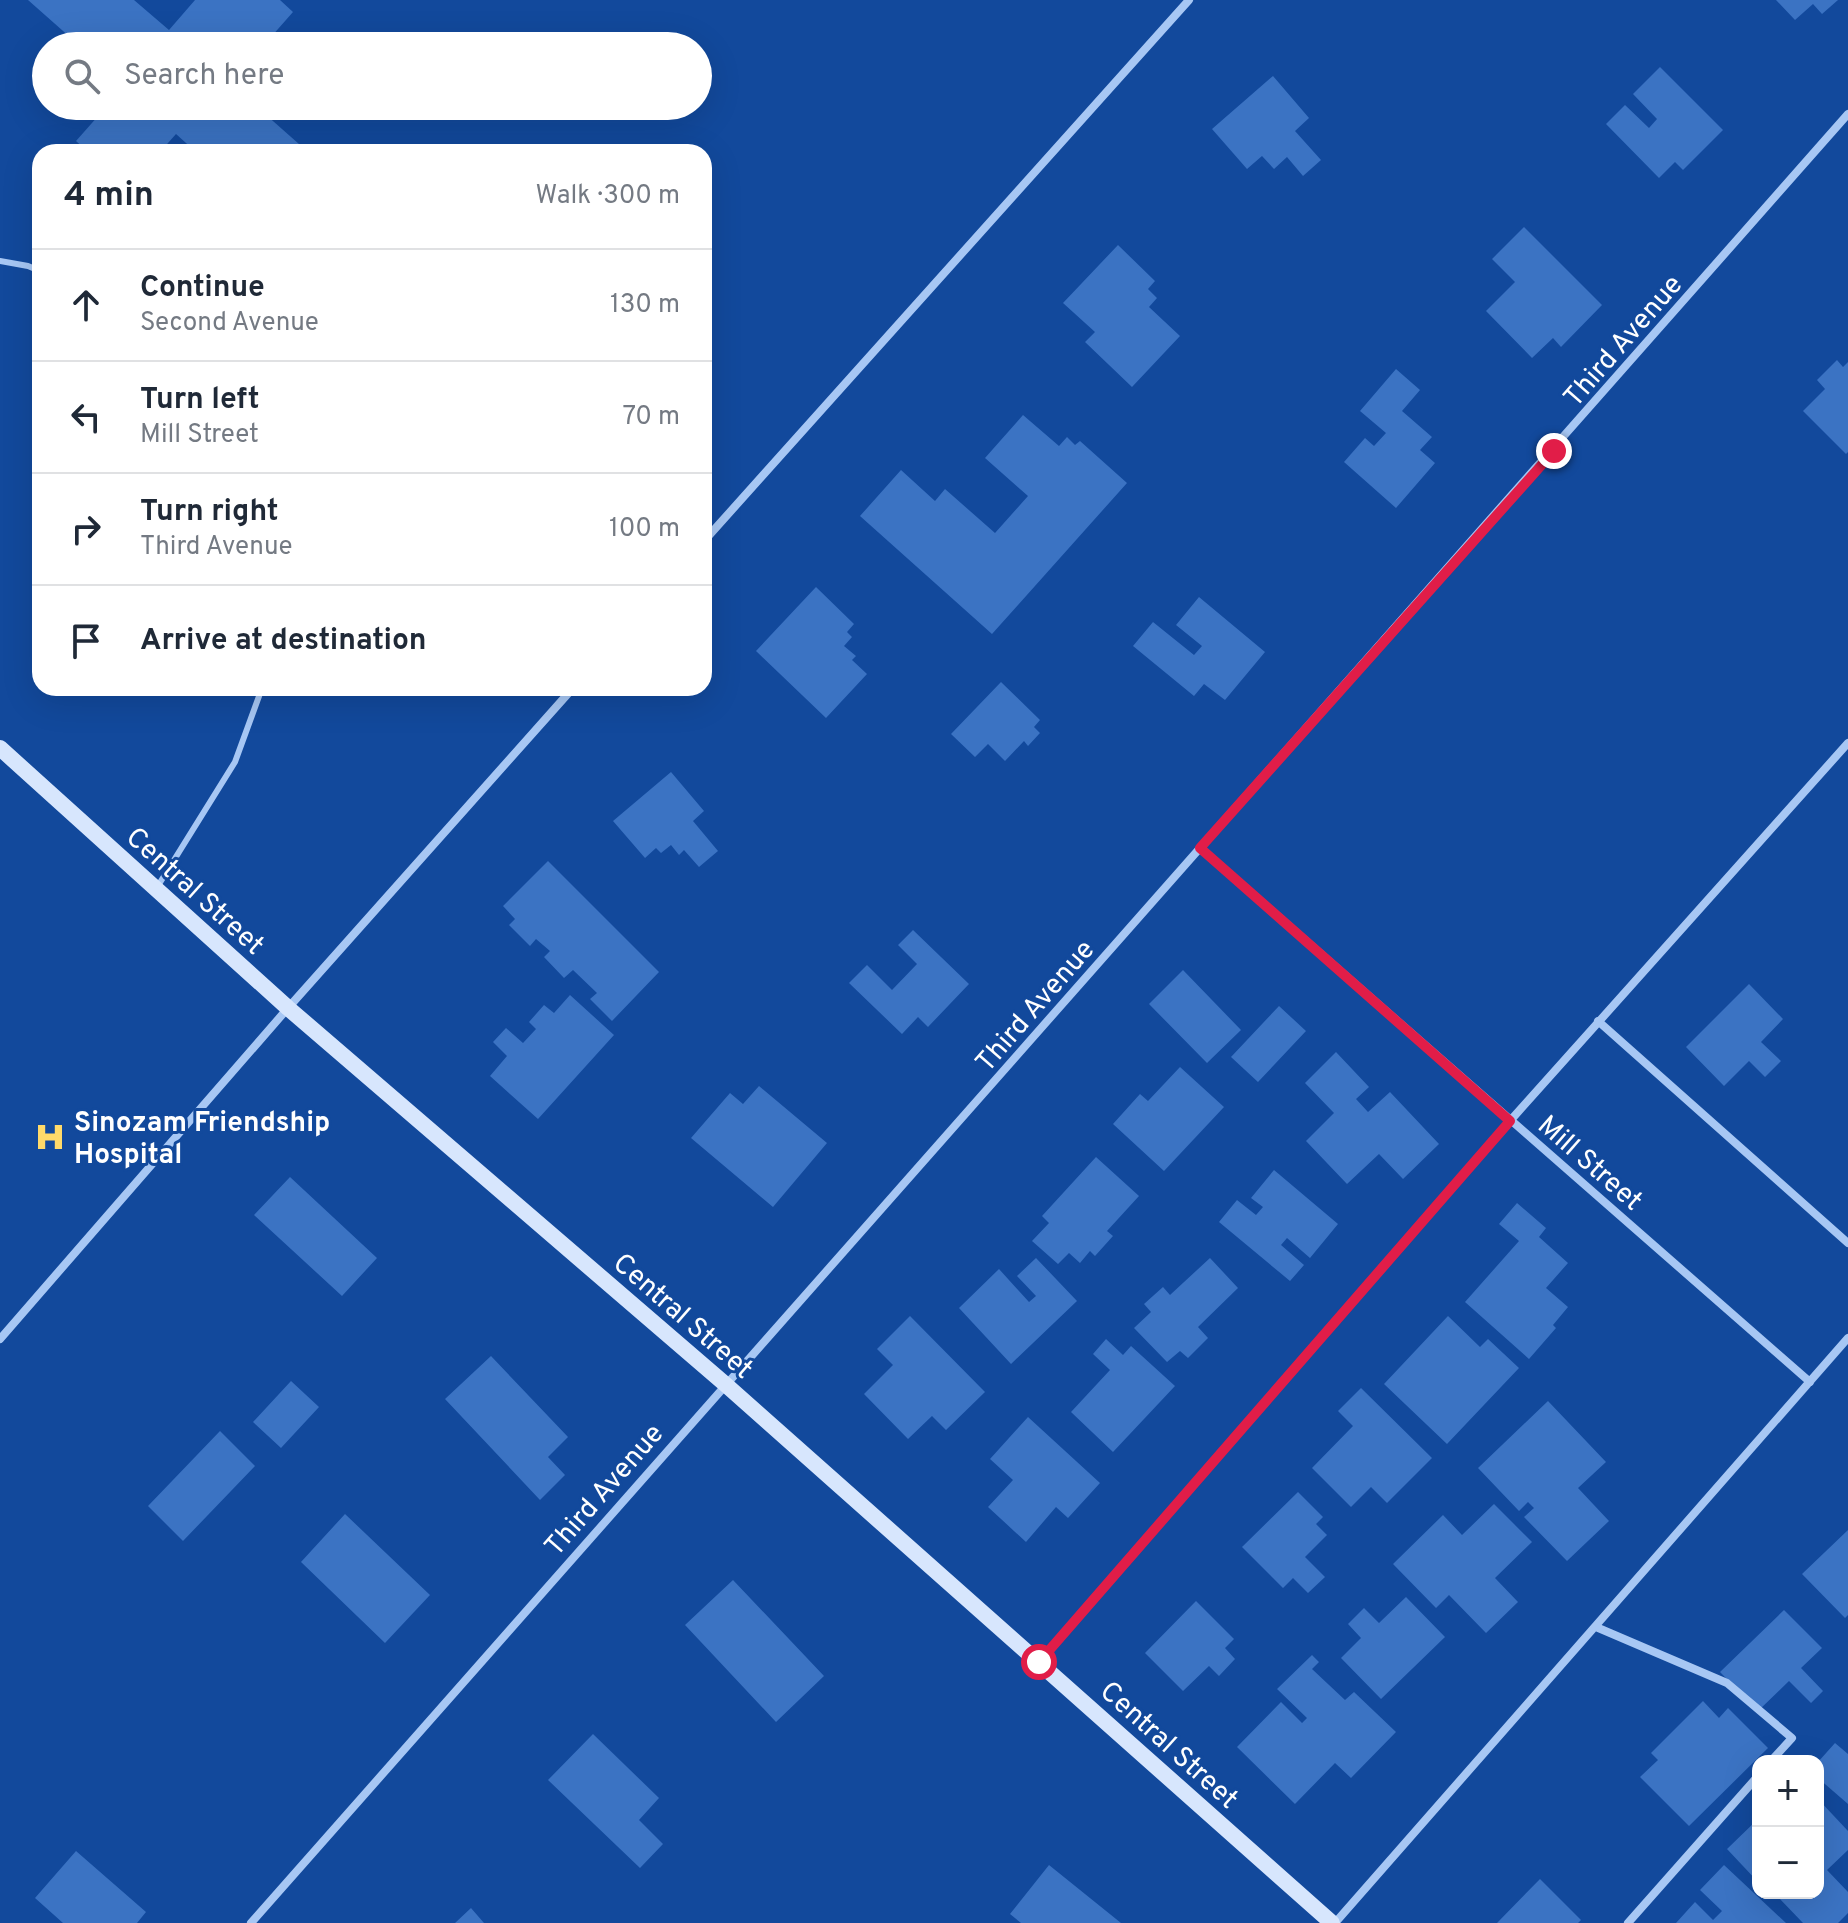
<!DOCTYPE html>
<html lang="en">
<head>
<meta charset="utf-8">
<style>
	body { margin:0; font-family:Overpass,sans-serif; background:#f6f6f7; color:#1f2937 }
	.controls { position:absolute; right:24px; bottom:24px; display:grid; overflow:hidden; border-radius:16px; box-shadow:0 8px 32px #0002 }
	.controls button { width:72px; height:72px; display:grid; place-items:center; padding:0; border:0; border-bottom:2px solid #e0e1e3; background:#fff; color:#1f2937; font:40px sans-serif }
	.stop { position:absolute; width:24px; height:24px; margin:-18px; border:6px solid #e11d48; border-radius:50%; background:#fff }
	.stop.end { background:#e11d48; border-color:#fff; box-shadow:0 2px 8px #0008 }
	.list { margin:0; padding:0; list-style:none }
	h2 { display:flex; justify-content:space-between; align-items:center; height:104px; margin:0; padding:0 32px; font-size:34px }
	h2 small { font-size:26px; font-weight:400; color:#747a83 }
	.list li { display:grid; grid-template-columns:52px 1fr auto; gap:24px; align-items:center; box-sizing:border-box; height:112px; padding:0 32px; border-top:2px solid #e0e1e3 }
	.list b { display:block; font-size:30px; white-space:nowrap }
	.list p { margin:0; font-size:26px; white-space:nowrap; color:#747a83 }
	.list em { font-size:26px; font-style:normal; color:#747a83 }
	.icon { flex:none; width:44px; height:44px; fill:none; stroke:currentColor; stroke-width:2; stroke-linecap:round; stroke-linejoin:round }
	.map { position:relative; flex:none; width:1848px; height:1923px; overflow:hidden }
	.search { position:absolute; background:#fff; box-shadow:0 8px 32px #0002; left:32px; top:32px; width:680px; height:88px; display:flex; align-items:center; gap:20px; box-sizing:border-box; padding:0 28px; border-radius:44px; color:#747a83; font-size:30px }
	.panel { position:absolute; background:#fff; box-shadow:0 8px 32px #0002; left:32px; top:144px; width:680px; height:552px; border-radius:24px }
	.map>svg:first-child { display:block }
</style>
</head>
<body>
<div class="map">
<svg width="1848" height="1923" viewBox="0 0 1848 1923">
	<rect width="100%" height="100%" fill="#12499c"/>
	<path fill="#3b73c3" d="M28,0H134L169,30L195,0H280L293,12L263,46H80Z
		M1776,0H1838L1822,14L1813,4L1795,20Z
		M1660,67L1723,130L1683,170L1675,162L1659,178L1606,124L1625,105L1649,128L1657,119L1633,94Z
		M1273,76L1309,118L1295,131L1321,160L1303,176L1287,157L1274,169L1262,156L1247,169L1212,129Z
		M107,106H256L308,152H196L176,134L160,152H88L76,141Z
		M1524,227L1602,305L1561,347L1553,338L1532,358L1486,311L1515,282L1492,259Z
		M1118,245L1155,281L1148,289L1157,298L1149,307L1180,336L1132,387L1085,342L1095,332L1063,303Z
		M1837,360L1843,367L1848,362V452L1846,454L1803,411L1825,389L1817,380Z
		M1396,369L1420,390L1402,411L1432,437L1420,450L1435,463L1396,508L1344,462L1365,438L1374,446L1386,433L1360,411Z
		M1023,415L1059,446L1067,437L1075,445L1080,441L1127,483L992,634L860,516L901,470L935,501L945,489L995,533L1028,496L985,458Z
		M816,587L854,624L847,632L852,637L844,646L856,656L852,660L867,674L826,718L756,651Z
		M1199,597L1265,652L1225,700L1204,684L1194,696L1133,646L1153,622L1194,655L1202,646L1176,625Z
		M1001,682L1040,720L1034,727L1040,733L1028,746L1024,741L1005,761L988,744L975,757L951,734Z
		M671,772L704,811L693,821L718,851L699,867L684,850L679,855L671,845L661,853L656,848L645,858L613,821Z
		M548,861L659,972L612,1021L590,999L597,993L573,970L564,978L544,957L550,951L536,939L530,946L509,925L515,919L503,906Z
		M913,930L969,984L928,1027L918,1017L902,1034L849,983L867,965L892,990L917,964L898,945Z
		M1183,970L1241,1030L1207,1063L1149,1004Z
		M1749,984L1783,1019L1761,1042L1781,1061L1765,1077L1749,1061L1724,1086L1686,1047Z
		M570,995L614,1035L538,1119L490,1076L507,1056L493,1042L506,1028L523,1043L536,1029L529,1022L544,1005L554,1013Z
		M1279,1006L1306,1031L1258,1082L1231,1057Z
		M1336,1052L1369,1087L1356,1099L1368,1112L1390,1092L1439,1144L1403,1179L1379,1154L1347,1184L1306,1141L1334,1113L1305,1083Z
		M1180,1067L1224,1107L1164,1171L1113,1124L1140,1094L1148,1101Z
		M759,1086L827,1143L773,1207L691,1138L730,1093L743,1104Z
		M1096,1157L1139,1196L1107,1231L1113,1236L1095,1256L1090,1251L1080,1263L1069,1253L1058,1264L1032,1241L1049,1223L1042,1216Z
		M1274,1170L1338,1224L1310,1258L1287,1238L1281,1245L1304,1265L1290,1281L1219,1222L1237,1200L1256,1215L1263,1207L1251,1198Z
		M290,1177L377,1258L342,1296L254,1215Z
		M1517,1203L1546,1228L1539,1237L1568,1263L1546,1288L1568,1307L1553,1325L1556,1328L1529,1359L1465,1302L1519,1241L1499,1224Z
		M1036,1258L1077,1301L1011,1364L959,1308L999,1269L1029,1302L1036,1296L1017,1276Z
		M1210,1258L1238,1288L1198,1327L1208,1338L1188,1358L1180,1351L1167,1362L1134,1328L1151,1312L1144,1304L1163,1287L1170,1295Z
		M910,1316L985,1392L946,1430L932,1416L908,1439L864,1394L893,1365L877,1349Z
		M1448,1316L1480,1347L1488,1339L1519,1368L1447,1444L1384,1384Z
		M1106,1339L1123,1355L1131,1346L1175,1386L1113,1452L1071,1412L1110,1370L1093,1354Z
		M491,1356L568,1437L548,1457L565,1475L540,1500L445,1399Z
		M291,1381L319,1407L281,1448L253,1422Z
		M1361,1388L1432,1458L1387,1503L1371,1487L1351,1507L1312,1468L1353,1426L1338,1411Z
		M1548,1401L1606,1462L1578,1488L1609,1521L1567,1561L1524,1517L1534,1508L1528,1502L1519,1511L1478,1468Z
		M1028,1417L1100,1483L1068,1518L1056,1507L1026,1542L988,1507L1013,1480L990,1459Z
		M220,1431L255,1466L183,1541L148,1506Z
		M1298,1492L1323,1517L1316,1524L1327,1535L1305,1557L1325,1577L1308,1593L1293,1578L1283,1588L1242,1547Z
		M1494,1504L1532,1542L1495,1578L1518,1602L1486,1633L1449,1595L1436,1608L1393,1564L1443,1515L1462,1535Z
		M345,1514L430,1595L385,1643L301,1562Z
		M1848,1530V1615L1845,1618L1802,1574Z
		M733,1580L824,1676L776,1722L685,1625Z
		M1406,1597L1445,1637L1381,1699L1341,1658L1361,1638L1348,1624L1364,1608L1379,1623Z
		M1196,1601L1234,1639L1225,1648L1235,1659L1219,1676L1209,1666L1183,1691L1145,1653Z
		M1784,1610L1822,1648L1801,1668L1823,1691L1811,1703L1789,1681L1758,1711L1720,1672Z
		M1312,1655L1319,1662L1312,1669L1345,1700L1354,1692L1396,1732L1351,1778L1335,1763L1295,1804L1237,1747L1281,1702L1302,1723L1307,1718L1277,1689Z
		M1703,1701L1719,1718L1728,1708L1768,1748L1689,1826L1640,1777L1658,1760L1651,1753Z
		M593,1734L659,1798L639,1820L663,1844L640,1868L548,1780Z
		M1835,1743L1848,1754V1804L1818,1778V1762Z
		M1818,1799L1848,1831V1850L1827,1870L1848,1892V1913L1838,1923H1803L1777,1896L1781,1893H1818Z
		M1758,1819V1882L1727,1849Z
		M76,1851L146,1912L137,1923H63L35,1898Z
		M1049,1865L1121,1923H1021L1010,1914Z
		M1724,1865L1786,1923H1676L1695,1902L1713,1920L1722,1911L1700,1890Z
		M1540,1879L1581,1920L1578,1923H1497Z
		M471,1908L484,1923H455Z"/>
	<g fill="none" stroke-linecap="round" stroke-linejoin="round">
		<path stroke="#a7c7f4" stroke-width="6" d="M0,261L28,266L40,271
			M156,889L235,762L262,688"/>
		<path stroke="#a7c7f4" stroke-width="8" d="M704,541L1189,0
			M1200,848L1810,1382
			M1598,1021L1848,1243
			M0,1339L288,1008L573,688
			M1596,1627L1727,1683L1792,1738L1771,1761
			M1039,1662L1510,1121L1848,743
			M251,1923C782,1319 1319,720 1848,114
			M1335,1923L1848,1338
			M1628,1923L1758,1776"/>
		<path stroke="#d7e6fd" stroke-width="16" d="M0,748L288,1008L725,1384L1332,1923"/>
	</g>
	<g fill="none" stroke-linecap="round" stroke-linejoin="round">
		<path stroke="#e11d48" stroke-width="10" d="M1039,1662L1510,1121L1200,848L1554,451"/>
	</g>
	<defs>
		<g id="hospital-bare" transform="scale(2.4)"><path d="M-5-5h3v3.5h4V-5h3V5h-3V1.5h-4V5h-3Z" fill="#ffda6a" stroke="#12499c" stroke-width="2.5" paint-order="stroke"/></g>
	</defs>
	<g fill-rule="evenodd">
		<use href="#hospital-bare" x="50" y="1137"/>
	</g>
	<g text-anchor="middle" stroke-width="6" stroke-linejoin="round" paint-order="stroke">
		<g font-size="28" fill="#fff" stroke="#12499c">
			<text transform="translate(1622 340) rotate(-49)" y="10">Third Avenue</text>
			<text transform="translate(196 890) rotate(42)" y="10">Central Street</text>
			<text transform="translate(1034 1005) rotate(-49)" y="10">Third Avenue</text>
			<text transform="translate(1591 1162) rotate(41)" y="10">Mill Street</text>
			<text transform="translate(684 1315) rotate(41)" y="10">Central Street</text>
			<text transform="translate(603 1489) rotate(-49)" y="10">Third Avenue</text>
			<text transform="translate(1170 1744) rotate(42)" y="10">Central Street</text>
		</g>
		<g font-size="28" font-weight="bold" fill="#fff" stroke="#12499c" text-anchor="start">
			<text x="74" y="1131">Sinozam Friendship<tspan x="74" dy="32">Hospital</tspan></text>
		</g>
	</g>
</svg>
<div class="controls">
<button>+</button>
<button>−</button>
</div>
<div class="stop" style="left:1039px;top:1662px"></div>
<div class="stop end" style="left:1554px;top:451px"></div>
<div class="search"><svg class="icon" aria-label="search" viewBox="0 0 24 24"><circle cx="10" cy="10" r="6"/><path d="M15 15l6 6"/></svg>Search here</div>
<section class="panel">
<h2>4 min<small>Walk · 300 m</small></h2>
<ul class="list">
<li><svg class="icon" aria-label="ahead" viewBox="0 0 24 24"><path d="M12 20V5M6 11l6-6 6 6"/></svg><div><b>Continue</b><p>Second Avenue</p></div><em>130 m</em></li>
<li><svg class="icon" aria-label="left" viewBox="0 0 24 24"><path d="M17 20v-9H6M10 6l-5 5 5 5"/></svg><div><b>Turn left</b><p>Mill Street</p></div><em>70 m</em></li>
<li><svg class="icon" aria-label="right" viewBox="0 0 24 24"><path d="M7 20v-9h11M14 6l5 5-5 5"/></svg><div><b>Turn right</b><p>Third Avenue</p></div><em>100 m</em></li>
<li><svg class="icon" aria-label="arrive" viewBox="0 0 24 24"><path d="M6 21V4h12l-3 4 3 4H6"/></svg><div><b>Arrive at destination</b></div></li>
</ul>
</section>
</div>
</body>
</html>
